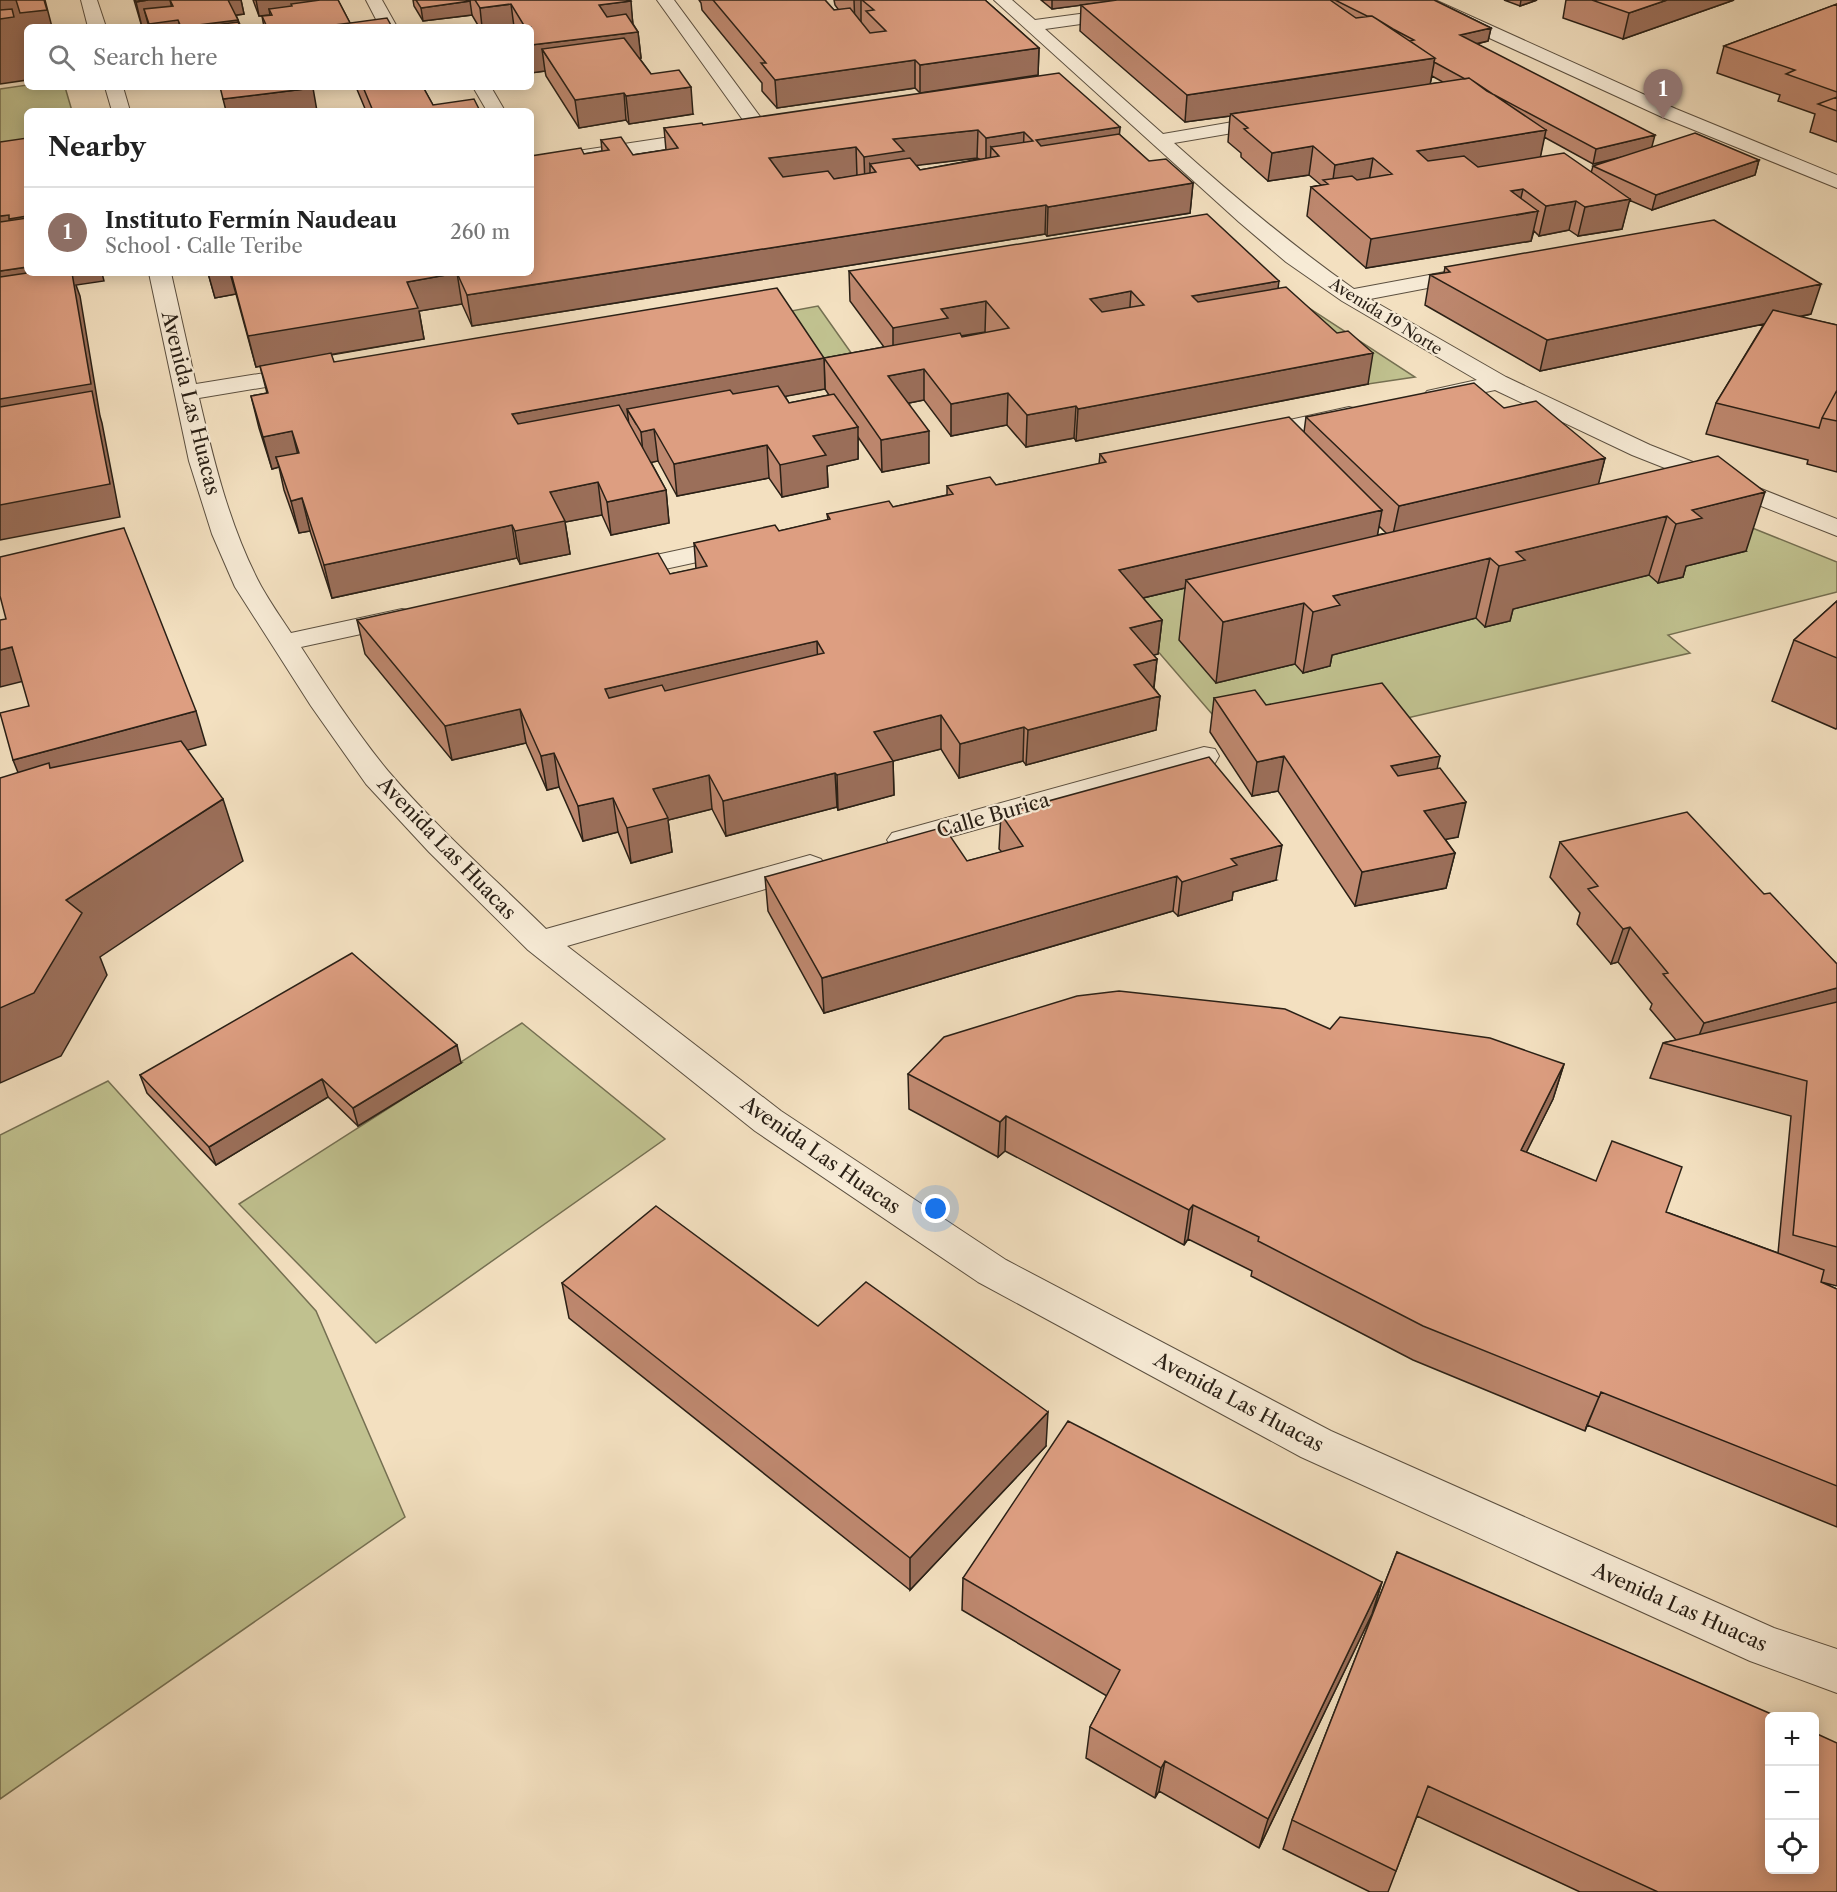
<!DOCTYPE html>
<html lang="en">
<head>
<meta charset="utf-8">
<style>
	body { margin:0; font-family:"Libre Caslon Text",serif; background:#f6f6f6; color:#222 }
	.controls { position:absolute; right:18px; bottom:18px; display:grid; overflow:hidden; border-radius:9px; box-shadow:0 3px 15px #0003 }
	.controls button { width:54px; height:54px; display:grid; place-items:center; padding:0; border:0; border-bottom:2px solid #e0e0e0; background:#fff; color:#222; font:30px sans-serif }
	.you { position:absolute; left:936px; top:1209px; width:21px; height:21px; margin:-15px; border:4px solid #fff; border-radius:50%; background:#1a73e8; box-shadow:0 0 0 9px #1a73e833 }
	.badge { display:grid; place-items:center; width:39px; height:39px; border-radius:50%; background:#2563eb; color:#fff; font-size:20px; font-weight:700 }
	.pin { position:absolute; translate:-50% -50px; filter:drop-shadow(0 2px 3px #0008) }
	.pin::after { content:''; position:absolute; top:32px; width:21px; height:18px; background:inherit; clip-path:polygon(0 0,100% 0,50% 100%) }
	.list { margin:0; padding:0; list-style:none }
	h2 { display:flex; justify-content:space-between; align-items:center; height:78px; margin:0; padding:0 24px; font-size:26px }
	h2 small { font-size:20px; font-weight:400; color:#767676 }
	.list li { display:grid; grid-template-columns:39px 1fr auto; gap:18px; align-items:center; box-sizing:border-box; height:90px; padding:0 24px; border-top:2px solid #e0e0e0 }
	.list b { display:block; font-size:22px; white-space:nowrap }
	.list p { margin:0; font-size:20px; white-space:nowrap; color:#767676 }
	.list em { font-size:20px; font-style:normal; color:#767676 }
	.icon { flex:none; width:33px; height:33px; fill:none; stroke:currentColor; stroke-width:2; stroke-linecap:round; stroke-linejoin:round }
	.map { position:relative; flex:none; width:1837px; height:1892px; overflow:hidden }
	.search { position:absolute; background:#fff; box-shadow:0 3px 15px #0003; left:24px; top:24px; width:510px; height:66px; display:flex; align-items:center; gap:15px; box-sizing:border-box; padding:0 21px; border-radius:9px; color:#767676; font-size:22px }
	.panel { position:absolute; background:#fff; box-shadow:0 3px 15px #0003; left:24px; top:108px; width:510px; height:168px; border-radius:9px }
	.map>svg:first-child { display:block }
</style>
</head>
<body>
<div class="map">
<svg width="1837" height="1892" viewBox="0 0 1837 1892">
	<rect width="100%" height="100%" fill="#f3e0c0"/>
	<filter id="stains"><feTurbulence type="fractalNoise" baseFrequency=".00333" numOctaves="4"/><feColorMatrix values="0 0 0 0 .2 0 0 0 0 .09 0 0 0 0 .02 0 0 0 .5 -.17"/></filter>
	<radialGradient id="worn" r=".72"><stop offset=".6" stop-color="#630" stop-opacity="0"/><stop offset="1" stop-color="#630" stop-opacity=".3"/></radialGradient>
	<path fill="#c0c18f" stroke="#757052" stroke-width="1.5" d="M27,85V87H65L72,111H27V153L0,157V89Z
		M1240,263L1415,377L1368,384Z
		M818,306L871,381L825,389L775,314Z
		M1638,482L1837,562V592L1668,635L1690,653L1394,721L1225,729L1117,604Z
		M522,1023L665,1139L376,1343L239,1204Z
		M108,1081L316,1311L405,1517L0,1799V1135Z"/>
	<g fill="none" stroke-linecap="round" stroke-linejoin="round">
		<g stroke="#5c5040" stroke-width="2">
			<path id="lane" d="M1413,0H1435L1676,109L1837,175V188L1662,117L1415,4Z"/>
		</g>
		<g stroke="#5c5040" stroke-width="2">
			<path id="street" d="M81,0H97L106,27H88Z
				M366,0H382L396,25L394,27H380Z
				M657,0H674L767,126L770,130L767,134H753Z
				M994,0H1012L1035,20L1124,8L1130,9L1133,13L1130,17L1124,18L1045,29L1163,134L1273,115L1280,117L1282,121L1280,125L1174,143C1232,195 1290,244 1354,289L1472,267L1480,268L1483,273L1480,278L1370,299L1506,377L1650,445L1837,519V536L1632,455L1495,390L1435,403L1427,401L1423,396L1427,391L1477,380L1342,301L1286,262L1239,222Z
				M105,87H123L130,111H112Z
				M473,87H491L505,111H487Z
				M710,131L717,133L720,137L717,141L531,170V158Z
				M149,273H171L196,384L308,366L316,368L320,373L316,378L308,380L199,398C214,462 230,528 261,586C270,602 281,618 291,633L402,609L412,611L416,617L412,623L301,647C328,689 356,732 388,771C436,827 493,877 546,929L810,855L821,859L826,866L821,873L567,946L781,1111L1006,1260L1331,1431L1774,1628L1837,1649V1693L1750,1661L1301,1457L978,1282L755,1131L528,950L429,852L366,784L311,706L235,587L212,534L189,461Z
				M1349,407L1357,409L1361,414L1357,419L1253,442L1244,440L1241,435L1244,430Z
				M739,537L748,539L752,545L748,551L619,579L610,577L606,571L610,565Z
				M1204,747L1215,749L1219,756L1215,763L903,850L892,847L887,840L892,833Z"/>
		</g>
		<use href="#lane" fill="#f7ebd6" fill-rule="evenodd"/>
		<use href="#street" fill="#f7ebd6" fill-rule="evenodd"/>
	</g>
	<path fill="#be886f" stroke="#2a2016" stroke-width="1.5" fill-rule="evenodd" d="M134,0H241L244,14L236,15L241,27H142Z
		M253,0H338L350,23L392,27H264L262,16H259Z
		M413,0H630L633,24L638,32L641,58L640,59L651,74L693,114L629,124L626,120L579,128L546,76L545,71L531,73V27H479L472,15L423,21L414,6Z
		M699,0H825L834,10L838,9L835,5L834,0H985L1039,48L1038,75L920,93L915,88L777,108L762,91V83L702,10L701,3Z
		M1041,0H1434L1491,28L1488,41L1477,44L1652,147L1759,160L1755,175L1652,210L1629,200L1622,229L1578,236L1569,230L1539,236L1534,231L1531,241L1366,268L1307,216L1311,187L1321,185L1309,175L1268,181L1241,157V153L1228,142L1230,116L1185,122L1080,31L1081,5L1052,9ZM1432,76L1443,82L1430,84ZM1544,137L1593,164L1620,157L1593,166L1591,173L1540,157Z
		M1504,0H1537L1520,6Z
		M1566,0H1734L1623,39L1563,18Z
		M1837,4V142L1810,132L1815,114L1778,101L1780,95L1717,73L1724,46Z
		M356,87H423L433,105L480,111H366Z
		M703,125L1120,127L1119,134L1149,161L1193,183L1190,213L1047,236L1045,234L472,326L462,304L419,311L424,339L331,355L334,362L825,389L785,396L789,403L829,395L825,389L824,358L884,347L850,301L849,271L1278,288L1368,384L1076,441L1074,438L1026,447L1007,425L951,436L924,400L909,403L929,463L882,472L858,437V459L827,466L828,487L782,497L769,478L677,496L658,461L651,462L666,490L669,523L611,535L602,515L565,522L570,554L520,564L517,558L332,598L310,531L299,533L284,490L279,467L272,469L259,428L251,396L267,393L260,366L256,367L236,294L215,298L208,273H531L584,154L602,151L601,140L633,155L666,150L664,128ZM977,158L979,159L920,170L916,165ZM985,332L986,333L962,337L961,336Z
		M1445,267L1811,314L1800,317L1837,325V472L1807,464L1808,460L1706,434L1716,403L1764,324L1540,371L1425,305L1430,275L1444,273Z
		M1504,408L1605,458L1598,484L1746,551L1686,566L1683,577L1658,583L1649,575L1513,609L1510,621L1485,627L1476,618L1332,655L1330,666L1303,673L1295,664L1216,683L1179,640L1185,588L1143,598L1162,620L1158,654L1153,655L1157,659L1154,688L1160,696L1156,730L1026,765L1023,761L959,778L941,749L893,761L894,795L838,810L837,807L726,836L712,809L668,820L672,852L631,863L618,832L583,841L559,787L547,790L526,743L452,760L365,654L357,620L670,574L696,569L694,543L779,531L828,520L827,514L893,507L947,495V486L996,485L1099,464L1100,454L1304,432L1306,417ZM1379,526L1386,533L1377,535Z
		M1837,601V728L1836,729L1772,701L1794,640Z
		M1214,698L1266,705L1437,768L1458,837L1445,839L1455,853L1446,888L1355,906L1278,791L1252,796L1210,732Z
		M1001,814L1276,880L1233,892L1232,900L1178,916L1173,911L824,1013L768,911L765,877L967,861L1002,852L999,849Z
		M1560,842L1764,894L1837,964V1286L1821,1282L1837,1289V1527L1587,1425L1585,1431L1413,1360L1251,1276L1252,1271L1188,1239L1184,1245L1005,1151L998,1157L909,1109L908,1074L1330,1029L1564,1064L1553,1099L1526,1152L1666,1212L1778,1253L1791,1116L1650,1078L1663,1043L1676,1040L1650,1009L1652,1004L1618,962L1611,964L1577,924L1580,913L1550,877Z
		M461,1063L358,1126L328,1097L216,1165L147,1093L140,1075Z
		M562,1283L818,1326L1046,1446L910,1590L569,1318Z
		M1397,1552L1837,1892H1580L1417,1816L1388,1892H1370L1283,1849L1292,1820Z
		M963,1578L1382,1582L1372,1614L1259,1848L1159,1791L1155,1798L1086,1758L1090,1727L1107,1696L962,1610Z"/>
	<path fill="#9b6f5a" stroke="#2a2016" stroke-width="1.5" d="M0,0H45L52,27H27V53H25L27,60V80L0,84Z
		M148,0H170L175,21L173,6L170,0H241L244,14L179,23L180,27H150L144,9L149,27H142L136,2Z
		M256,0H330L293,12L269,9L270,15L259,16Z
		M854,0H861V26H855Z
		M1052,0H1121L1052,9Z
		M1521,0H1537L1520,6Z
		M1667,0H1734L1623,39L1629,13Z
		M470,1L472,15L423,21L421,8Z
		M631,1L633,27L601,32L599,5Z
		M511,4L514,27H482L480,8Z
		M238,20L239,27H182Z
		M1491,28L1488,41L1457,48L1460,35Z
		M638,32L641,58L556,70L542,49L545,71L531,73V45Z
		M1039,48L1038,75L920,93V65Z
		M1435,58L1430,85L1231,114L1230,116L1185,122L1187,95Z
		M915,60V88L777,108L775,80Z
		M691,87L693,114L629,124L626,96Z
		M313,88L317,111H226L223,99Z
		M624,93L626,120L579,128L575,100Z
		M1120,127L1118,155L1034,169L1036,140Z
		M978,130L977,158L904,167L876,172L870,164V185H865L864,157L893,139Z
		M1546,130L1540,159L1412,180L1417,151Z
		M1024,132L1023,161L999,156L991,147L990,166H986V138Z
		M1655,135L1651,150L1593,164L1596,149Z
		M1313,146L1309,175L1268,181L1272,153Z
		M856,147L857,176L770,187L769,158Z
		M1373,158L1368,187L1331,194L1335,165Z
		M1759,160L1755,175L1652,210L1656,195Z
		M1193,183L1190,213L1047,236L1048,207Z
		M1523,189L1517,215L1538,211L1531,241L1366,268L1371,239L1511,191Z
		M1630,199L1622,229L1578,236L1585,207Z
		M1576,201L1569,230L1539,236L1546,206Z
		M1046,205L1045,234L472,326L467,295Z
		M9,215L27,216V247H0V216Z
		M27,267V273H102L104,281L76,285L80,296L100,416L102,423L120,517L0,540V271Z
		M208,273H230L236,294L215,298Z
		M457,273L462,304L419,311L424,339L256,367L248,336L407,282Z
		M1279,281L1275,311L1189,327L1192,296Z
		M1821,284L1811,314L1540,371L1547,340Z
		M1131,291L1129,322L1088,329L1090,299Z
		M986,301L985,332L948,338L893,359V328L941,309Z
		M1373,353L1368,384L1076,441L1078,409Z
		M824,358L825,389L636,424L627,409L629,425L517,446L512,414Z
		M924,369V400L889,407L888,376Z
		M1008,393L1007,425L951,436V404Z
		M1076,406L1074,438L1026,447L1027,415Z
		M858,427V459L827,466L828,487L782,497L780,465L813,436Z
		M654,429L658,461L644,464L641,432Z
		M292,431L300,463L276,457L279,467L272,469L263,437Z
		M929,431V463L882,472L881,440Z
		M767,445L769,478L677,496L674,464Z
		M1605,458L1597,490L1392,539L1399,506Z
		M598,482L602,515L565,522L570,554L520,564L515,531L550,492Z
		M666,490L669,523L611,535L607,502Z
		M1765,492L1746,551L1686,566L1683,577L1658,583L1676,524L1692,510Z
		M302,498L310,531L299,533L291,501Z
		M1382,510L1376,543L1186,580L1185,588L1117,604L1119,570Z
		M1667,516L1649,575L1513,609L1510,621L1485,627L1499,566L1516,552Z
		M512,525L517,558L332,598L324,565Z
		M1490,558L1476,618L1332,655L1330,666L1303,673L1313,612L1333,596Z
		M1304,603L1295,664L1216,683L1223,622Z
		M1162,620L1158,654L1127,662L1130,628Z
		M817,641L818,674L610,723L605,689Z
		M12,647L24,681L0,687V650Z
		M1157,659L1153,693L1134,665Z
		M1160,696L1156,730L1026,765L1028,730Z
		M520,709L526,743L452,760L445,726Z
		M196,711L206,745L27,795L13,760Z
		M941,715V749L893,761L894,795L838,810L837,775L874,732Z
		M1024,727L1023,761L959,778L960,744Z
		M554,753L559,787L547,790L541,756Z
		M1284,756L1278,791L1252,796L1257,762Z
		M1440,756L1432,791L1384,800L1391,766Z
		M835,773L837,807L726,836L723,801Z
		M709,775L712,809L668,820L672,852L631,863L627,828L653,789Z
		M613,798L618,832L583,841L578,806Z
		M223,799L243,861L100,957L107,975L61,1056L0,1083V1008L66,900Z
		M1466,802L1458,837L1416,845L1424,811Z
		M1282,845L1276,880L1233,892L1232,900L1178,916L1182,882L1231,859Z
		M1455,853L1446,888L1355,906L1362,872Z
		M1177,876L1173,911L824,1013L822,978Z
		M1630,927L1618,962L1611,964L1623,929Z
		M1837,988V1018L1693,1051L1704,1023Z
		M457,1045L461,1063L358,1126L353,1108Z
		M1564,1064L1553,1099L1510,1185L1521,1150Z
		M322,1079L328,1097L216,1165L209,1147Z
		M1006,1116L1005,1151L998,1157L1000,1122Z
		M1193,1205L1188,1239L1184,1245L1189,1210Z
		M1601,1392L1587,1425L1585,1431L1599,1397Z
		M1048,1412L1046,1446L910,1590V1558Z
		M1382,1582L1372,1614L1259,1848L1268,1819Z
		M1165,1761L1159,1791L1155,1798L1161,1768Z"/>
	<path fill="#dd9e81" stroke="#2a2016" stroke-width="1.5" fill-rule="evenodd" d="M16,0H44L47,10L20,13Z
		M135,0H148L136,2Z
		M170,0H228L238,20L182,27H181L178,20L149,24L144,9L173,6Z
		M320,0H338L350,23L335,25V27H267L262,16L272,15L269,9L292,6L291,4Z
		M416,0H470V1L421,8Z
		M475,0H630L631,1L599,5L607,17L626,14L638,32L531,45V27H524H525L511,4L480,8Z
		M713,0H825L834,10L850,8L870,33L886,31L866,11L874,10L862,0H985L1039,48L920,65L915,60L775,80L761,63H766Z
		M1117,0H1330L1356,18L1372,16L1435,58L1187,95L1081,5Z
		M1335,0H1434L1491,28L1460,35L1655,135L1596,149L1487,91L1469,78L1465,79L1434,62L1435,58L1410,41L1414,40L1393,29L1372,16H1367Z
		M1592,0H1667L1629,13Z
		M1837,4V92L1786,74L1795,70L1724,46Z
		M12,9L14,17L0,19V10Z
		M387,18L392,27H336L335,25Z
		M238,22L241,27H199Z
		M624,38L651,74L679,70L691,87L626,96L624,93L575,100L542,49Z
		M1059,73L1120,127L1036,140L1041,146L1119,134L1149,161L1166,159L1193,183L1048,207L1046,205L467,295L457,273L407,282L418,308L248,336L231,273H531V156L581,148L584,154L609,150L601,140L621,137L633,155L678,148L664,128L702,123L703,125ZM978,130L986,138L1024,132L1033,141L991,147L999,156L920,170L910,158L870,164L876,172L834,179L828,171L783,177L769,158L856,147L864,157L904,151L893,139Z
		M1469,78L1546,130L1417,151L1428,161L1464,156L1478,167L1564,153L1630,199L1585,207L1576,201L1546,206L1523,189L1511,191L1538,211L1371,239L1311,187L1328,184L1323,180L1352,176L1357,180L1392,174L1373,158L1335,165L1313,146L1272,153L1244,129L1248,128L1231,114Z
		M220,87H312L313,88L223,99Z
		M363,87H423L433,105L474,99L480,111H373Z
		M1837,97V111L1818,104Z
		M319,109L320,111H306Z
		M1695,133L1759,160L1656,195L1593,166Z
		M27,138V216L9,219V215L0,216V142Z
		M1207,214L1279,281L1192,296L1198,302L1286,287L1337,333L1348,331L1373,353L1078,409L1076,406L1027,415L1008,393L951,404L924,369L888,376L929,431L881,440L824,358L960,333L962,337L1009,328L986,301L941,309L948,318L893,328L849,271ZM1131,291L1144,305L1102,312L1090,299Z
		M27,218V267L0,271V222Z
		M1714,220L1821,284L1547,340L1430,275L1450,272L1445,267Z
		M27,273H72L91,384L0,399V277Z
		M777,288L824,358L512,414L518,424L619,405L666,490L607,502L598,482L550,492L565,521L515,531L512,525L324,565L302,498L291,501L276,457L299,453L292,431L263,437L251,396L268,393L260,366L331,353L334,362Z
		M1773,310L1837,325V390L1822,418L1819,428L1716,403Z
		M1474,383L1504,408L1536,401L1605,458L1399,506L1306,417Z
		M778,386L789,403L834,394L858,427L813,436L826,455L780,465L767,445L674,464L654,429L641,432L627,409L730,390L733,394Z
		M1837,390V421L1822,418Z
		M92,391L110,484L0,505V407Z
		M1289,417L1382,510L1119,570L1162,620L1130,628L1157,659L1134,665L1160,696L1028,730L1024,727L960,744L941,715L874,732L893,761L837,775L835,773L723,801L709,775L653,789L668,818L627,828L613,798L578,806L554,753L541,756L520,709L445,726L357,620L658,553L670,574L707,566L694,543L775,525L779,531L830,519L827,514L889,501L893,507L953,494L947,486L990,477L996,485L1106,462L1100,454ZM817,641L824,653L665,691L662,685L609,698L605,689Z
		M1718,456L1765,492L1692,510L1702,518L1676,524L1667,516L1516,552L1525,560L1499,566L1490,558L1333,596L1340,605L1313,612L1304,603L1223,622L1186,580Z
		M124,528L196,711L13,760L0,713L29,706L12,647L0,650V620L6,619L0,596V557Z
		M1837,601V658L1794,640Z
		M1382,683L1440,756L1391,766L1398,776L1440,768L1466,802L1424,811L1455,853L1362,872L1284,756L1257,762L1214,698L1255,690L1266,705Z
		M181,741L223,799L66,900L82,913L34,993L0,1008V778L49,763L50,768Z
		M1209,757L1282,845L1231,859L1237,865L1182,882L1177,876L822,978L765,877L944,827L967,861L1023,846L1001,814Z
		M1687,812L1764,894L1770,893L1837,964V988L1704,1023L1663,974L1668,973L1630,927L1623,929L1588,889L1598,886L1560,842Z
		M352,953L457,1045L353,1108L322,1079L209,1147L140,1075Z
		M1119,991L1285,1009L1330,1029L1340,1017L1490,1038L1564,1064L1521,1150L1596,1181L1612,1141L1682,1167L1666,1212L1824,1270L1821,1282L1837,1289V1486L1601,1392L1599,1397L1423,1326L1258,1241L1259,1237L1193,1205L1189,1210L1006,1116L1000,1122L908,1074L944,1037L1077,996Z
		M1837,1002V1247L1793,1235L1807,1081L1663,1043Z
		M656,1206L818,1326L866,1282L1048,1412L910,1558L562,1283Z
		M1068,1421L1382,1582L1268,1819L1165,1761L1161,1768L1090,1727L1120,1670L963,1578Z
		M1397,1552L1776,1716H1770V1869H1815V1733L1837,1743V1892H1658L1428,1786L1396,1871L1292,1820Z"/>
	<g text-anchor="middle" stroke-width="4.5" stroke-linejoin="round" paint-order="stroke">
		<g font-size="16" fill="#2a2016" stroke="#f7ebd6">
			<text transform="translate(1386 316) rotate(32)" y="6">Avenida 19 Norte</text>
		</g>
		<g font-size="20" fill="#2a2016" stroke="#f7ebd6">
			<text transform="translate(191 403) rotate(76)" y="7">Avenida Las Huacas</text>
			<text transform="translate(993 815) rotate(-16)" y="7">Calle Burica</text>
			<text transform="translate(447 848) rotate(46)" y="7">Avenida Las Huacas</text>
			<text transform="translate(821 1155) rotate(35)" y="7">Avenida Las Huacas</text>
			<text transform="translate(1239 1402) rotate(28)" y="7">Avenida Las Huacas</text>
			<text transform="translate(1680 1607) rotate(24)" y="7">Avenida Las Huacas</text>
		</g>
	</g>
	<rect width="100%" height="100%" filter="url(#stains)"/>
	<rect width="100%" height="100%" fill="url(#worn)"/>
</svg>
<div class="controls">
<button>+</button>
<button>−</button>
<button><svg class="icon" aria-label="locate" viewBox="0 0 24 24"><circle cx="12" cy="12" r="6"/><path d="M12 2v4M12 18v4M2 12h4M18 12h4"/></svg></button>
</div>
<div class="you"></div>
<div class="pin badge" style="left:1663px;top:119px;background:#8d6e63">1</div>
<div class="search"><svg class="icon" aria-label="search" viewBox="0 0 24 24"><circle cx="10" cy="10" r="6"/><path d="M15 15l6 6"/></svg>Search here</div>
<section class="panel">
<h2>Nearby<small></small></h2>
<ul class="list">
<li><span class="badge" style="background:#8d6e63">1</span><div><b>Instituto Fermín Naudeau</b><p>School · Calle Teribe</p></div><em>260 m</em></li>
</ul>
</section>
</div>
</body>
</html>
